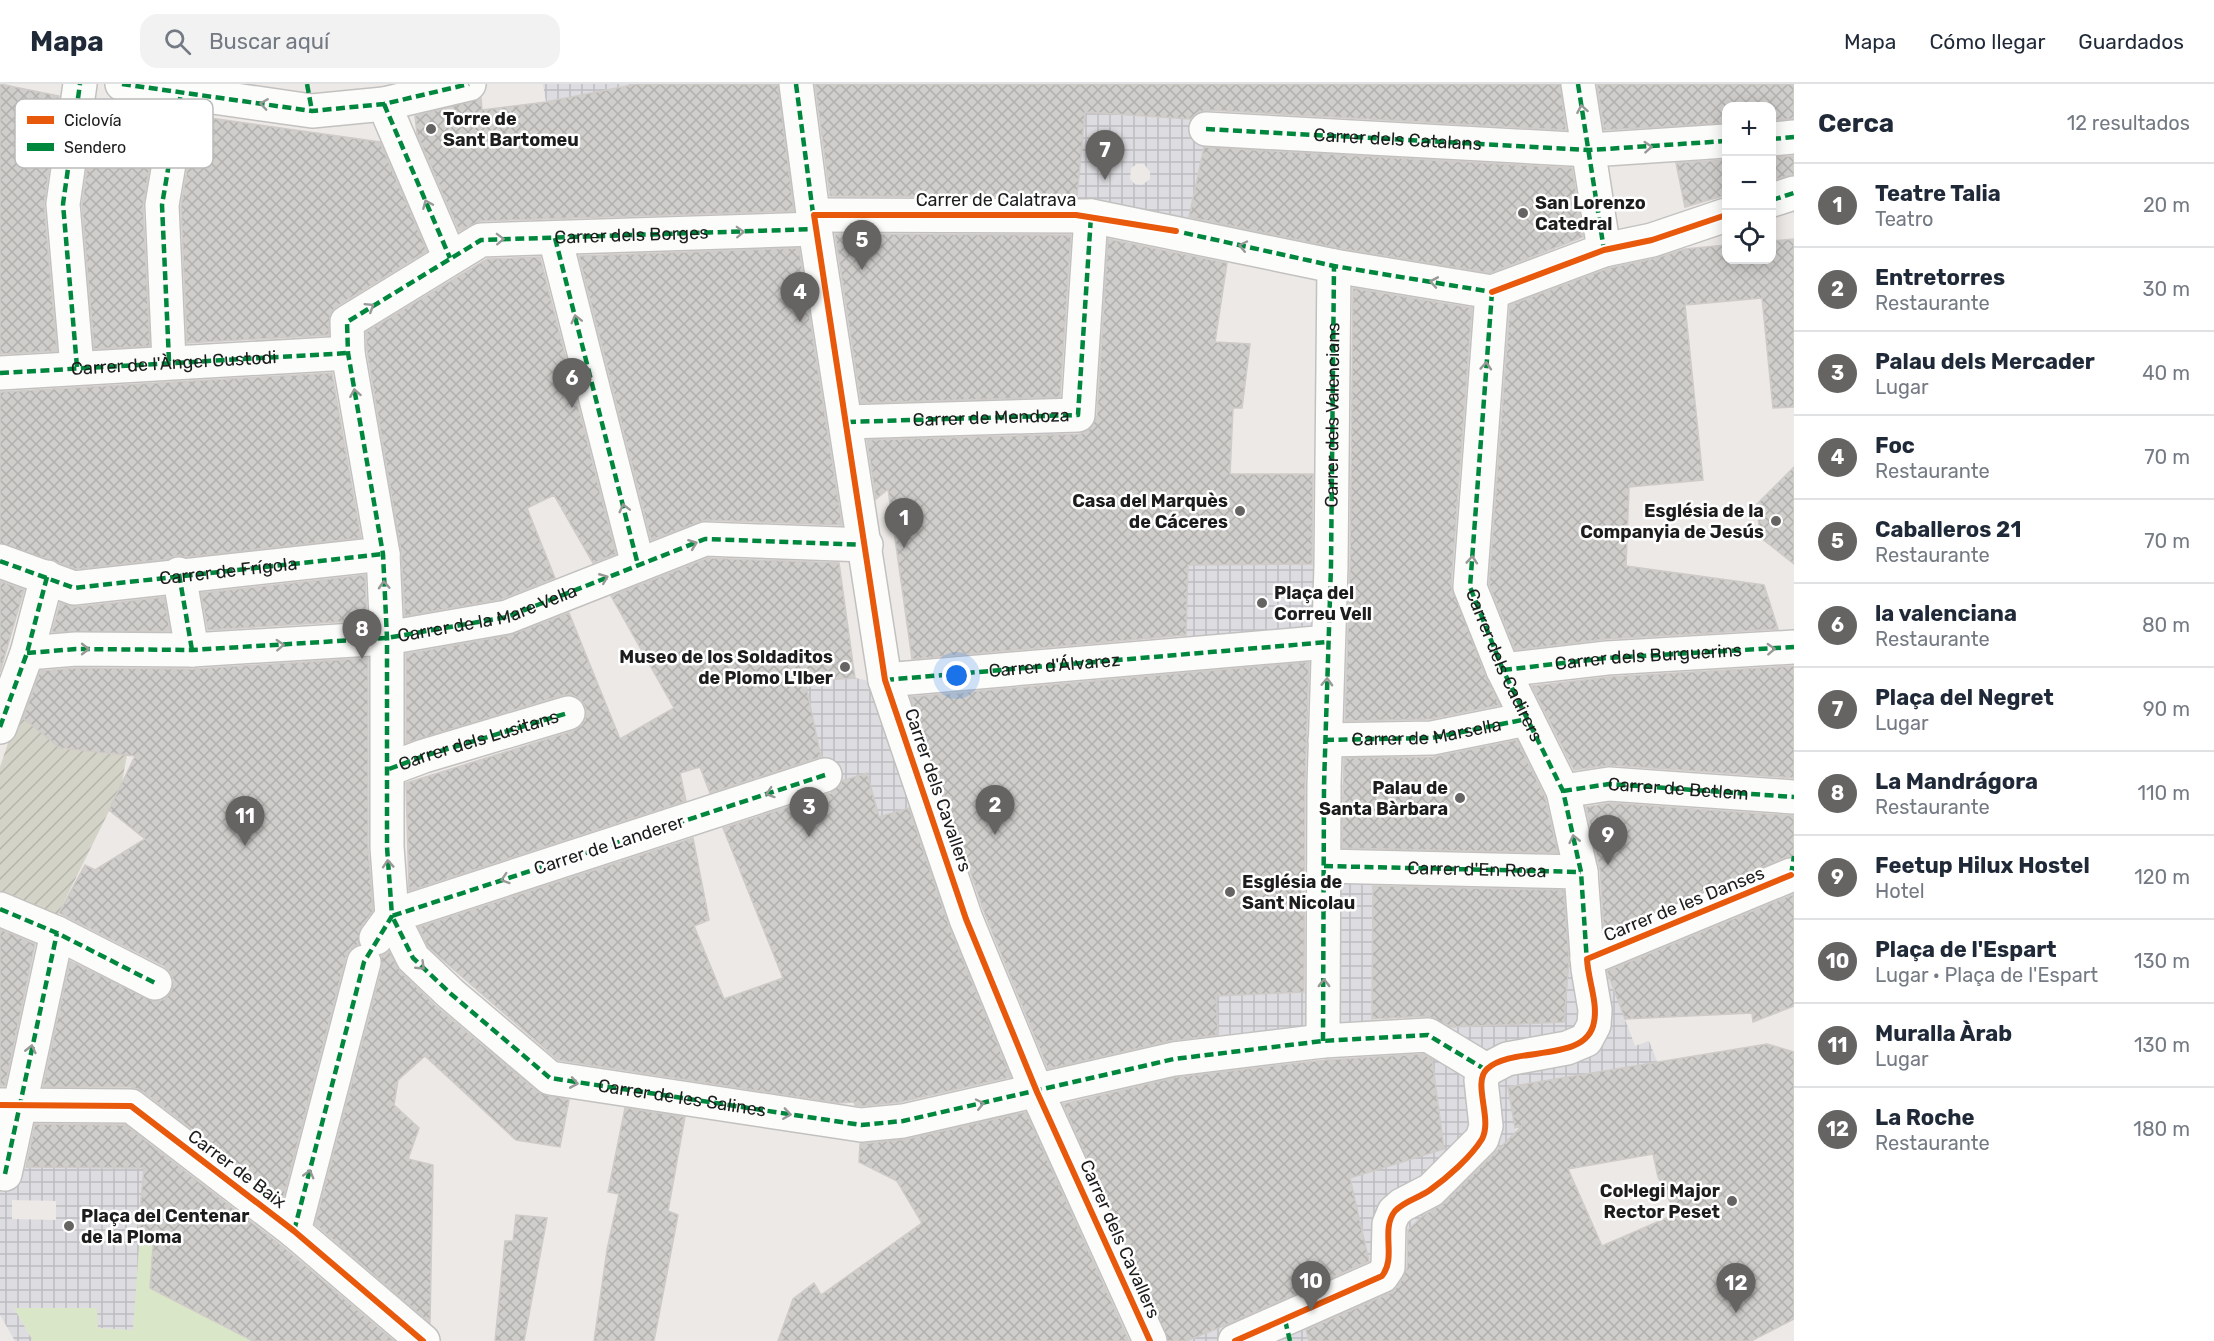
<!DOCTYPE html>
<html lang="es">
<head>
<meta charset="utf-8">
<style>
	body { margin:0; font-family:Rubik,sans-serif; background:#f2f2f3; color:#1f2937 }
	.controls { position:absolute; right:18px; top:18px; display:grid; overflow:hidden; border-radius:12px; box-shadow:0 3px 15px #0003 }
	.controls button { width:54px; height:54px; display:grid; place-items:center; padding:0; border:0; border-bottom:2px solid #e0e1e3; background:#fff; color:#1f2937; font:30px sans-serif }
	.you { position:absolute; left:957px; top:592px; width:21px; height:21px; margin:-15px; border:4px solid #fff; border-radius:50%; background:#1a73e8; box-shadow:0 0 0 9px #1a73e833 }
	.badge { display:grid; place-items:center; width:39px; height:39px; border-radius:50%; background:#656463; color:#fff; font-size:20px; font-weight:700 }
	.pin { position:absolute; translate:-50% -50px; filter:drop-shadow(0 2px 3px #0008) }
	.pin::after { content:''; position:absolute; top:32px; width:21px; height:18px; background:inherit; clip-path:polygon(0 0,100% 0,50% 100%) }
	.list { margin:0; padding:0; list-style:none }
	h2 { display:flex; justify-content:space-between; align-items:center; height:78px; margin:0; padding:0 24px; font-size:26px }
	h2 small { font-size:20px; font-weight:400; color:#747a83 }
	.list li { display:grid; grid-template-columns:39px 1fr auto; gap:18px; align-items:center; box-sizing:border-box; height:84px; padding:0 24px; border-top:2px solid #e0e1e3 }
	.list b { display:block; font-size:22px; white-space:nowrap }
	.list p { margin:0; font-size:20px; white-space:nowrap; color:#747a83 }
	.list em { font-size:20px; font-style:normal; color:#747a83 }
	.icon { flex:none; width:33px; height:33px; fill:none; stroke:currentColor; stroke-width:2; stroke-linecap:round; stroke-linejoin:round }
	.map { position:relative; flex:none; width:1794px; height:1257px; overflow:hidden }
	header { display:flex; align-items:center; gap:36px; box-sizing:border-box; height:84px; padding:0 30px; background:#fff; border-bottom:2px solid #e0e1e3 }
	header strong { font-size:28px }
	nav { display:flex; gap:33px; margin-inline-start:auto; font-size:21px }
	.search { width:420px; height:54px; background:#f2f2f3; display:flex; align-items:center; gap:15px; box-sizing:border-box; padding:0 21px; border-radius:18px; color:#747a83; font-size:22px }
	main { display:flex }
	aside { flex:1; background:#fff }
	.map>svg:first-child { display:block }
</style>
</head>
<body>
<header>
<strong>Mapa</strong>
<div class="search"><svg class="icon" aria-label="search" viewBox="0 0 24 24"><circle cx="10" cy="10" r="6"/><path d="M15 15l6 6"/></svg>Buscar aquí</div>
<nav><a>Mapa</a><a>Cómo llegar</a><a>Guardados</a></nav>
</header>
<main>
<div class="map">
<svg width="1794" height="1257" viewBox="0 0 1794 1257">
	<defs>
		<pattern id="construction-furrows" width="10" height="10" patternUnits="userSpaceOnUse" patternTransform="scale(1.5)"><rect width="10" height="10" fill="#d4d3c8"/><path d="M-1 1l2-2M0 10L10 0M9 11l2-2" fill="none" stroke="#b6b5ab"/></pattern>
		<pattern id="plaza-grid" width="8" height="8" patternUnits="userSpaceOnUse" patternTransform="scale(1.5)"><rect width="8" height="8" fill="#dddce0"/><path d="M0 4h8M4 0v8" fill="none" stroke="#bdbcc0"/></pattern>
		<pattern id="building-cross-hatch" width="8" height="8" patternUnits="userSpaceOnUse" patternTransform="scale(1.5)"><rect width="8" height="8" fill="#d0cecb"/><path d="M0 0l8 8M0 8l8-8" fill="none" stroke="#b2b0ae"/></pattern>
	</defs>
	<rect width="100%" height="100%" fill="#ece9e6"/>
	<path fill="url(#construction-furrows)" d="M18,629L58,662L127,671L121,703L54,838L0,816V683Z"/>
	<path fill="#d9e6c7" d="M138,1148H153L181,1172L151,1204L253,1257H33L14,1224H98V1244L133,1246Z"/>
	<path fill="url(#plaza-grid)" fill-rule="evenodd" d="M543,0H637L546,18Z
		M1085,28L1205,36V56L1188,138L1141,156L1140,160L1090,150L1076,123ZM1137,80H1144L1150,88V95L1142,101L1135,100L1130,95L1131,84Z
		M1189,440L1205,481L1320,480L1335,548L1185,563Z
		M855,594L870,597L911,723L879,733L867,689L828,702L805,597Z
		M1336,701L1365,702L1363,776L1373,787L1372,944L1564,938L1568,880L1588,885L1604,880L1635,962L1649,957L1666,1000L1508,1003L1517,1055L1488,1072L1402,1151L1405,1205L1309,1257H1186L1371,1183L1350,1094L1444,1065L1429,957L1219,960L1216,912L1310,907Z
		M144,1039L147,1052L133,1246L98,1244L97,1224H14L33,1257H15L0,1231V1083L122,1084V1040ZM12,1116L56,1117V1136L12,1135Z"/>
	<path fill="url(#building-cross-hatch)" stroke="#cfcbc8" stroke-width="1.5" fill-rule="evenodd" d="M0,0L59,12L44,121L57,267L0,270Z
		M637,0H778L794,127L480,137L459,147L417,50L415,32L481,14L482,26L546,18Z
		M815,0H1560L1566,46L1207,26L1197,29L1190,35L1085,28L1077,113L830,112Z
		M1597,0H1794V35L1772,36V22H1726V39L1604,46Z
		M96,18L159,27L143,122L150,262L94,265L82,121Z
		M196,32L380,58L427,167L337,222L330,230L329,251L187,259L181,122Z
		M1204,63L1572,84L1583,153L1490,189L1337,164L1189,133Z
		M1794,72V91L1772,96V73Z
		M1726,76V111L1685,123L1676,79Z
		M835,150L1071,151L1060,313L861,319Z
		M1108,155L1227,179L1215,258L1250,260L1242,324H1233L1230,390H1313L1312,480L1188,481L1186,551L912,575L888,405L876,415L867,356L1079,350L1088,347L1097,332Z
		M1794,155V323L1773,324L1762,214L1685,221L1703,396L1629,403L1626,482L1764,501L1778,545L1606,555L1515,566L1489,500L1510,221L1609,184L1656,174L1685,165L1726,161V176H1772V157Z
		M799,164L842,441L705,436L651,456L579,172Z
		M540,173L616,470L593,479L554,411L527,424L555,494L502,515L405,532L401,467L367,267L366,248L487,175Z
		M1353,204L1472,224L1451,502L1486,593L1500,621L1430,635L1345,637L1350,483Z
		M332,289L361,454L186,473L176,471L169,475L76,485L0,459V308Z
		M1794,383V480L1760,453L1757,420Z
		M708,474L839,479L855,594L805,597L821,673L710,709L700,683L680,689L686,717L409,807L406,699L573,647L582,641L586,633V624L581,616L573,611H563L406,659V570L510,551L569,529L620,655L674,624L611,512Z
		M365,491L367,536L208,546L201,509Z
		M0,497L24,506L0,588Z
		M164,513L170,547L52,548L60,519L76,523Z
		M368,574V763L373,827L361,843L359,860L350,865L346,873L283,1115L142,1007L131,1003H43L70,877L155,918L165,915L171,908L174,897L170,888L164,882L59,829L85,781L95,786L145,755L109,726L135,672L60,664L23,634L40,587L77,584L193,585Z
		M1309,578L1305,700L1304,908L1216,912L1218,951L1170,957L1048,985L984,828L910,613Z
		M1794,582V694L1610,681L1574,686L1532,602L1609,593Z
		M1517,656L1545,713L1558,769L1342,764L1344,674L1433,673Z
		M867,689L879,733L909,724L949,842L1011,993L900,1018L862,1022L855,1021L854,1018L838,1019L558,976L428,863L418,843L693,754L709,836L694,842L724,915L783,894L723,744L831,709L842,697Z
		M1610,719L1794,732V773L1784,774L1604,848L1600,786L1586,723Z
		M1373,802L1564,806L1569,876L1564,938L1452,943L1428,932L1372,935Z
		M1794,810V922L1753,938L1752,929L1625,935L1607,887Z
		M0,845L35,860L5,1002H0Z
		M389,867L400,887L438,924L538,1008L569,1016L560,1063L516,1056L425,972L398,996L394,1021L419,1044L408,1075L433,1081L430,1239L315,1140L382,883L381,872Z
		M1767,960L1794,968V1235L1751,1257H1309L1306,1246L1390,1209L1398,1202L1407,1184L1408,1146L1424,1131L1444,1119L1522,1042L1515,1044L1508,1003ZM1653,1070L1658,1093L1676,1130L1602,1162L1568,1085Z
		M1423,970L1432,975L1444,1065L1350,1094L1369,1177L1226,1241L1186,1257H1168L1063,1020L1177,993L1325,976Z
		M625,1024L685,1033L668,1127L678,1131L654,1257H594L607,1166L619,1110L608,1108Z
		M1026,1028L1129,1257H778L793,1215L814,1199L821,1211L922,1139L897,1097L859,1078L860,1060L907,1055Z
		M35,1040L125,1041L282,1162L394,1257H253L150,1204L154,1148H138L144,1084L26,1083Z
		M516,1131L547,1134L524,1257H495L505,1157H513Z"/>
	<g fill="none" stroke-linecap="round" stroke-linejoin="round">
		<g stroke="#c3c1c0" stroke-width="36">
			<g id="minor">
				<path d="M122,0L312,27L384,20L469,0"/>
				<path d="M796,0L815,145L885,596L966,835L1037,1008L1150,1257"/>
				<path d="M1578,0L1604,166"/>
				<path d="M384,20L450,174"/>
				<path d="M1206,45L1590,66L1726,57"/>
				<path d="M1772,55L1794,53"/>
				<path d="M1772,116L1794,109"/>
				<path d="M814,131L1091,132L1334,182L1492,208"/>
				<path d="M555,154L638,481"/>
				<path d="M1492,208L1604,166L1652,156L1726,131"/>
				<path d="M169,277L162,121L181,9"/>
				<path d="M77,283L63,120L80,0"/>
				<path id="s1" d="M0,289L348,269"/>
				<path d="M847,338L1078,331L1091,132"/>
				<path id="s2" d="M0,477L74,504L383,470"/>
				<path d="M179,490L192,566"/>
				<path d="M27,569L76,565L192,566L387,554L507,533L705,455L866,461"/>
				<path d="M1503,586L1607,574L1794,563"/>
				<path d="M885,596L1328,558"/>
				<path d="M0,643L27,569L47,493"/>
				<path id="s3" d="M1325,656L1432,654L1527,635"/>
				<path d="M389,685L424,672L568,629"/>
				<path d="M825,691L392,832L413,874L451,910L550,994L861,1041L903,1037L1174,975L1323,957L1428,951L1486,986"/>
				<path d="M1563,707L1609,700L1794,713"/>
				<path d="M1324,782L1581,788"/>
				<path d="M0,825L57,849L155,899"/>
				<path id="s4" d="M376,854L392,832L387,763V554L383,470L348,269L347,238L481,156L815,145"/>
				<path d="M1587,875L1791,791"/>
				<path d="M1323,957L1324,701L1331,482L1334,182"/>
				<path d="M0,1021L131,1022L294,1147L423,1257"/>
				<path d="M5,1090L57,849"/>
				<path d="M294,1147L364,878"/>
				<path d="M1235,1257L1382,1192L1388,1183L1389,1140L1394,1128L1402,1121L1431,1106L1482,1055L1486,1042L1481,996L1486,986L1507,975L1567,964L1586,956L1594,941L1595,926L1588,885L1581,788L1563,707L1503,586L1470,503L1492,208"/>
			</g>
		</g>
		<use href="#minor" stroke="#fcfcfb" stroke-width="33"/>
		<g stroke="#00873e" stroke-width="4.5" stroke-dasharray="9 4.5" stroke-linecap="butt">
			<path d="M122,0L312,27L384,20L469,0"/>
			<path d="M307,0L312,27"/>
			<path d="M796,0L814,137"/>
			<path d="M1578,0L1604,166"/>
			<path d="M384,20L450,174"/>
			<path id="s5" d="M1206,45L1590,66L1726,57"/>
			<path d="M1772,55L1794,53"/>
			<path d="M1772,116L1794,109"/>
			<path d="M1171,146L1334,182L1492,208"/>
			<path d="M555,154L638,481"/>
			<path id="s6" d="M1492,208L1470,503L1503,586L1563,707L1581,788L1587,879"/>
			<path d="M169,277L162,121L181,9"/>
			<path d="M77,283L63,120L80,0"/>
			<path d="M0,289L348,269"/>
			<path id="s7" d="M847,338L1078,331L1091,132"/>
			<path d="M0,477L74,504L383,470"/>
			<path d="M179,490L192,566"/>
			<path id="s8" d="M27,569L76,565L192,566L387,554L507,533L705,455L866,461"/>
			<path id="s9" d="M1503,586L1607,574L1794,563"/>
			<path id="s10" d="M885,596L1328,558"/>
			<path d="M0,643L27,569L47,493"/>
			<path d="M1325,656L1432,654L1527,635"/>
			<path id="s11" d="M389,685L424,672L568,629"/>
			<path id="s12" d="M825,691L392,832L413,874L451,910L550,994L861,1041L903,1037L1174,975L1323,957L1428,951L1486,986"/>
			<path id="s13" d="M1563,707L1609,700L1794,713"/>
			<path id="s14" d="M1324,782L1581,788"/>
			<path d="M1791,791L1794,772"/>
			<path d="M0,825L57,849L155,899"/>
			<path id="s15" d="M1323,957L1324,701L1331,482L1334,182"/>
			<path d="M5,1090L57,849"/>
			<path d="M294,1147L364,878L392,832L387,763V554L383,470L348,269L347,238L481,156L815,145"/>
			<path d="M1285,1236L1290,1257"/>
		</g>
		<g stroke="#fff" stroke-width="10">
			<path id="cycleway" d="M1492,208L1604,166L1652,156L1726,131
				M0,1021L131,1022L294,1147L423,1257
				M1150,1257L1037,1008L966,835L885,596L814,131H1076L1176,147
				M1235,1257L1382,1192C1397,1173 1380,1146 1395,1127C1404,1117 1419,1114 1430,1106C1447,1094 1471,1073 1482,1055C1493,1035 1472,999 1487,985C1513,961 1587,980 1594,938C1598,918 1588,896 1587,875L1791,791"/>
		</g>
		<use href="#cycleway" stroke="#e8590c" stroke-width="6"/>
	</g>
	<defs><path id="oneway-chevron" d="M-2-3.5L2.5 0L-2 3.5" fill="none" stroke-width="1.6" stroke-linecap="round" stroke-linejoin="round" transform="scale(1.5)"/></defs>
	<g stroke="#989897">
		<use href="#oneway-chevron" transform="translate(264 20) rotate(-172)"/>
		<use href="#oneway-chevron" transform="translate(1582 25) rotate(-100)"/>
		<use href="#oneway-chevron" transform="translate(1648 63) rotate(-4)"/>
		<use href="#oneway-chevron" transform="translate(427 120) rotate(-113)"/>
		<use href="#oneway-chevron" transform="translate(740 148) rotate(-2)"/>
		<use href="#oneway-chevron" transform="translate(500 155) rotate(-2)"/>
		<use href="#oneway-chevron" transform="translate(1243 162) rotate(-168)"/>
		<use href="#oneway-chevron" transform="translate(1434 198) rotate(-170)"/>
		<use href="#oneway-chevron" transform="translate(370 223) rotate(-32)"/>
		<use href="#oneway-chevron" transform="translate(576 235) rotate(-104)"/>
		<use href="#oneway-chevron" transform="translate(1486 282) rotate(-86)"/>
		<use href="#oneway-chevron" transform="translate(355 309) rotate(-100)"/>
		<use href="#oneway-chevron" transform="translate(624 424) rotate(-104)"/>
		<use href="#oneway-chevron" transform="translate(693 460) rotate(-21)"/>
		<use href="#oneway-chevron" transform="translate(1472 476) rotate(-86)"/>
		<use href="#oneway-chevron" transform="translate(604 494) rotate(-22)"/>
		<use href="#oneway-chevron" transform="translate(384 501) rotate(-93)"/>
		<use href="#oneway-chevron" transform="translate(280 561) rotate(-3)"/>
		<use href="#oneway-chevron" transform="translate(85 565)"/>
		<use href="#oneway-chevron" transform="translate(1771 565) rotate(-3)"/>
		<use href="#oneway-chevron" transform="translate(1327 598) rotate(-88)"/>
		<use href="#oneway-chevron" transform="translate(770 709) rotate(162)"/>
		<use href="#oneway-chevron" transform="translate(1574 755) rotate(-103)"/>
		<use href="#oneway-chevron" transform="translate(388 780) rotate(-94)"/>
		<use href="#oneway-chevron" transform="translate(505 795) rotate(162)"/>
		<use href="#oneway-chevron" transform="translate(421 882) rotate(44)"/>
		<use href="#oneway-chevron" transform="translate(1324 899) rotate(-90)"/>
		<use href="#oneway-chevron" transform="translate(31 965) rotate(-77)"/>
		<use href="#oneway-chevron" transform="translate(574 999) rotate(10)"/>
		<use href="#oneway-chevron" transform="translate(980 1020) rotate(-12)"/>
		<use href="#oneway-chevron" transform="translate(787 1030) rotate(8)"/>
		<use href="#oneway-chevron" transform="translate(309 1090) rotate(-75)"/>
	</g>
	<g fill="#656463" stroke="#fff" stroke-width="2">
		<circle cx="431" cy="45" r="6"/>
		<circle cx="1523" cy="129" r="6"/>
		<circle cx="1240" cy="427" r="6"/>
		<circle cx="1776" cy="437" r="6"/>
		<circle cx="1262" cy="519" r="6"/>
		<circle cx="845" cy="583" r="6"/>
		<circle cx="1460" cy="714" r="6"/>
		<circle cx="1230" cy="808" r="6"/>
		<circle cx="1732" cy="1117" r="6"/>
		<circle cx="69" cy="1142" r="6"/>
	</g>
	<g text-anchor="middle" stroke-width="5" stroke-linejoin="round" paint-order="stroke">
		<g font-size="18" font-weight="bold" fill="#1d1d1d" stroke="#fff" text-anchor="start">
			<text x="443" y="41">Torre de<tspan x="443" dy="21">Sant Bartomeu</tspan></text>
			<text x="1535" y="125">San Lorenzo<tspan x="1535" dy="21">Catedral</tspan></text>
			<text x="1228" y="423" text-anchor="end">Casa del Marquès<tspan x="1228" dy="21">de Cáceres</tspan></text>
			<text x="1764" y="433" text-anchor="end">Església de la<tspan x="1764" dy="21">Companyia de Jesús</tspan></text>
			<text x="1274" y="515">Plaça del<tspan x="1274" dy="21">Correu Vell</tspan></text>
			<text x="833" y="579" text-anchor="end">Museo de los Soldaditos<tspan x="833" dy="21">de Plomo L'Iber</tspan></text>
			<text x="1448" y="710" text-anchor="end">Palau de<tspan x="1448" dy="21">Santa Bàrbara</tspan></text>
			<text x="1242" y="804">Església de<tspan x="1242" dy="21">Sant Nicolau</tspan></text>
			<text x="1720" y="1113" text-anchor="end">Col·legi Major<tspan x="1720" dy="21">Rector Peset</tspan></text>
			<text x="81" y="1138">Plaça del Centenar<tspan x="81" dy="21">de la Ploma</tspan></text>
		</g>
		<g font-size="18" fill="#1d1d1d" stroke="#fff">
			<text dy="6" stroke="none"><textPath href="#s5" startOffset="192">Carrer dels Catalans</textPath></text>
			<text x="996" y="122">Carrer de Calatrava</text>
			<text dy="6" stroke="none"><textPath href="#s4" startOffset="932">Carrer dels Borges</textPath></text>
			<text dy="6" stroke="none"><textPath href="#s1" startOffset="174">Carrer de l'Àngel Custodi</textPath></text>
			<text dy="6" stroke="none"><textPath href="#s15" startOffset="626">Carrer dels Valencians</textPath></text>
			<text dy="6" stroke="none"><textPath href="#s7" startOffset="144">Carrer de Mendoza</textPath></text>
			<text dy="6" stroke="none"><textPath href="#s2" startOffset="234">Carrer de Frígola</textPath></text>
			<text dy="6" stroke="none"><textPath href="#s8" startOffset="464">Carrer de la Mare Vella</textPath></text>
			<text dy="6" stroke="none"><textPath href="#s9" startOffset="146">Carrer dels Burguerins</textPath></text>
			<text dy="6" stroke="none"><textPath href="#s10" startOffset="170">Carrer d'Álvarez</textPath></text>
			<text dy="6" stroke="none"><textPath href="#s6" startOffset="381">Carrer dels Cadirers</textPath></text>
			<text dy="6" stroke="none"><textPath href="#s3" startOffset="102">Carrer de Marsella</textPath></text>
			<text dy="6" stroke="none"><textPath href="#s11" startOffset="94">Carrer dels Lusitans</textPath></text>
			<text transform="translate(938 706) rotate(71)" y="6">Carrer dels Cavallers</text>
			<text dy="6" stroke="none"><textPath href="#s13" startOffset="116">Carrer de Betlem</textPath></text>
			<text transform="translate(609 761) rotate(-18)" y="6">Carrer de Landerer</text>
			<text dy="6" stroke="none"><textPath href="#s14" startOffset="153">Carrer d'En Roca</textPath></text>
			<text transform="translate(1684 820) rotate(-22)" y="6">Carrer de les Danses</text>
			<text dy="6" stroke="none"><textPath href="#s12" startOffset="818">Carrer de les Salines</textPath></text>
			<text transform="translate(237 1085) rotate(37)" y="6">Carrer de Baix</text>
			<text transform="translate(1120 1155) rotate(66)" y="6">Carrer dels Cavallers</text>
		</g>
	</g>
	<rect x="15" y="15" width="198" height="69" rx="9" fill="#fff" stroke="#bbb" stroke-width="1.5"/>
	<rect x="27" y="32" width="27" height="8" fill="#e8590c"/>
	<rect x="27" y="59" width="27" height="8" fill="#00873e"/>
	<g font-size="16" fill="#1d1d1d">
		<text x="64" y="42">Ciclovía</text>
		<text x="64" y="69">Sendero</text>
	</g>
</svg>
<div class="controls">
<button>+</button>
<button>−</button>
<button><svg class="icon" aria-label="locate" viewBox="0 0 24 24"><circle cx="12" cy="12" r="6"/><path d="M12 2v4M12 18v4M2 12h4M18 12h4"/></svg></button>
</div>
<div class="you"></div>
<div class="pin badge" style="left:904px;top:464px">1</div>
<div class="pin badge" style="left:995px;top:751px">2</div>
<div class="pin badge" style="left:809px;top:753px">3</div>
<div class="pin badge" style="left:800px;top:238px">4</div>
<div class="pin badge" style="left:862px;top:186px">5</div>
<div class="pin badge" style="left:572px;top:324px">6</div>
<div class="pin badge" style="left:1105px;top:96px">7</div>
<div class="pin badge" style="left:362px;top:575px">8</div>
<div class="pin badge" style="left:1608px;top:781px">9</div>
<div class="pin badge" style="left:1311px;top:1227px">10</div>
<div class="pin badge" style="left:245px;top:762px">11</div>
<div class="pin badge" style="left:1736px;top:1229px">12</div>
</div>
<aside>
<h2>Cerca<small>12 resultados</small></h2>
<ul class="list">
<li><span class="badge">1</span><div><b>Teatre Talia</b><p>Teatro</p></div><em>20 m</em></li>
<li><span class="badge">2</span><div><b>Entretorres</b><p>Restaurante</p></div><em>30 m</em></li>
<li><span class="badge">3</span><div><b>Palau dels Mercader</b><p>Lugar</p></div><em>40 m</em></li>
<li><span class="badge">4</span><div><b>Foc</b><p>Restaurante</p></div><em>70 m</em></li>
<li><span class="badge">5</span><div><b>Caballeros 21</b><p>Restaurante</p></div><em>70 m</em></li>
<li><span class="badge">6</span><div><b>la valenciana</b><p>Restaurante</p></div><em>80 m</em></li>
<li><span class="badge">7</span><div><b>Plaça del Negret</b><p>Lugar</p></div><em>90 m</em></li>
<li><span class="badge">8</span><div><b>La Mandrágora</b><p>Restaurante</p></div><em>110 m</em></li>
<li><span class="badge">9</span><div><b>Feetup Hilux Hostel</b><p>Hotel</p></div><em>120 m</em></li>
<li><span class="badge">10</span><div><b>Plaça de l'Espart</b><p>Lugar · Plaça de l'Espart</p></div><em>130 m</em></li>
<li><span class="badge">11</span><div><b>Muralla Àrab</b><p>Lugar</p></div><em>130 m</em></li>
<li><span class="badge">12</span><div><b>La Roche</b><p>Restaurante</p></div><em>180 m</em></li>
</ul>
</aside>
</main>
</body>
</html>
